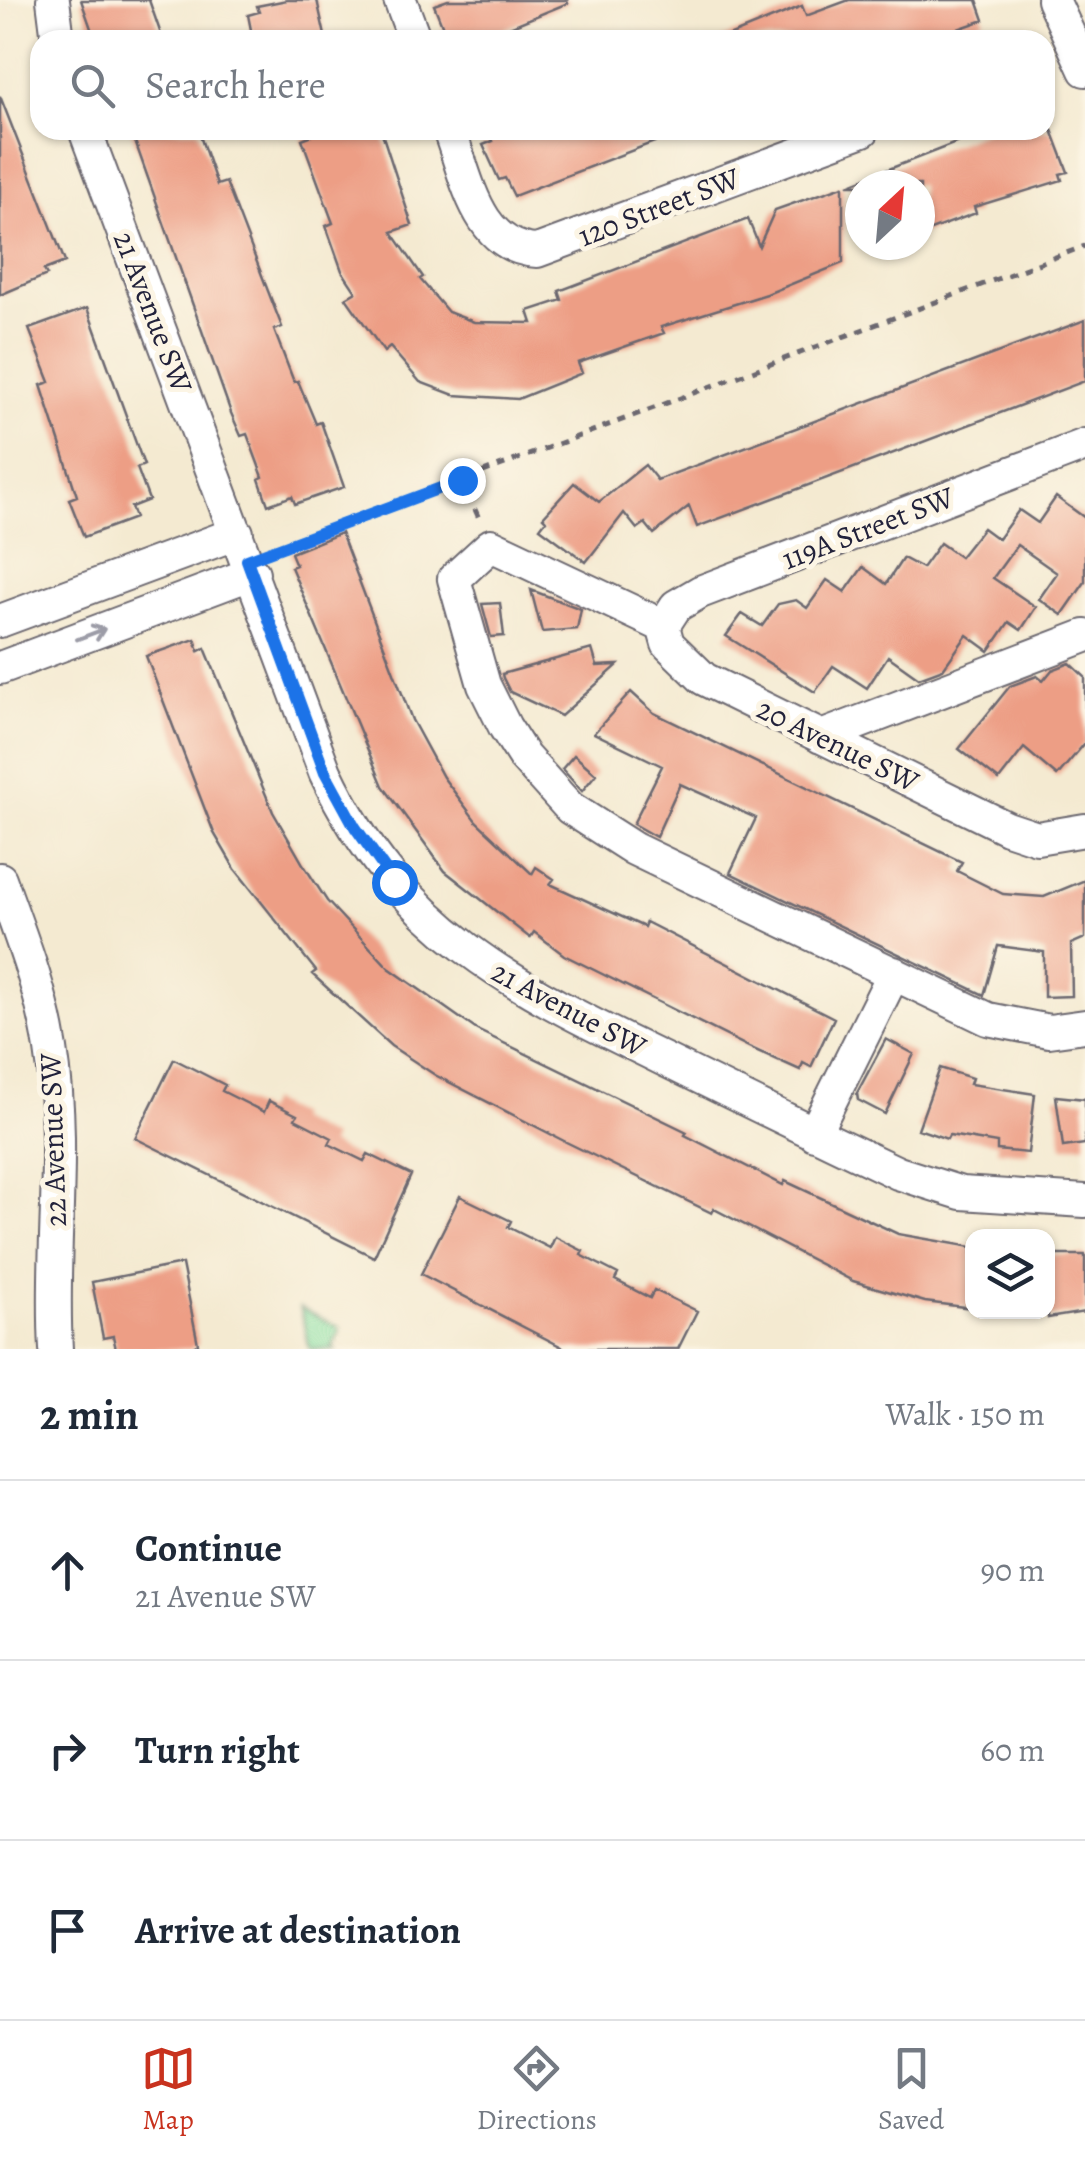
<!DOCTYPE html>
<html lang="en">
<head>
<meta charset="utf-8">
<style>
	body { margin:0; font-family:Alegreya,serif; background:#f2f2f3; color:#1f2937 }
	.controls { position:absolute; right:30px; bottom:30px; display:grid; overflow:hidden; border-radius:20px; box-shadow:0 2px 8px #0004 }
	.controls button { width:90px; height:90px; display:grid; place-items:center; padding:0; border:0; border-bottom:2px solid #e0e1e3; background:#fff; color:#1f2937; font:50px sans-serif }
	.compass { position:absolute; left:845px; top:170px; width:90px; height:90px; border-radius:50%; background:#fff; box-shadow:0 2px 8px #0004; rotate:26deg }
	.stop { position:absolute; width:30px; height:30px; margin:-22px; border:8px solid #1a73e8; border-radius:50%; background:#fff }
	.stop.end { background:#1a73e8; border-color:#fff; box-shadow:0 2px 10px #0008 }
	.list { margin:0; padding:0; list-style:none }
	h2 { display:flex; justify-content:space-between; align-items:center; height:130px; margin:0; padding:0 40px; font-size:42px }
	h2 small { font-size:32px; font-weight:400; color:#747a83 }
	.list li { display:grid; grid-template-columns:65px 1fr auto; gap:30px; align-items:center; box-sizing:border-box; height:180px; padding:0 40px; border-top:2px solid #e0e1e3 }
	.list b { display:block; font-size:38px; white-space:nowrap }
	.list p { margin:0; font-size:32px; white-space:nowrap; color:#747a83 }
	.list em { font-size:32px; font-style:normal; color:#747a83 }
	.icon { flex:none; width:55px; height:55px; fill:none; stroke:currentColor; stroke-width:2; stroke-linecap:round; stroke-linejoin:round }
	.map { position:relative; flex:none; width:1085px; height:1349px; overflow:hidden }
	.search { position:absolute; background:#fff; box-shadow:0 2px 8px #0004; left:30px; right:30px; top:30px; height:110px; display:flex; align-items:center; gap:25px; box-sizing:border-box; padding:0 35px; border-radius:30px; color:#747a83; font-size:38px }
	.sheet { height:670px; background:#fff }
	nav { display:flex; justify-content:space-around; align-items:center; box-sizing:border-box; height:140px; border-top:2px solid #e0e1e3; background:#fff; font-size:28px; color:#747a83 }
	nav a { display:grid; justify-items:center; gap:5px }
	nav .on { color:#c8321e }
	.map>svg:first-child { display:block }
</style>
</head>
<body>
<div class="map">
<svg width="1085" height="1349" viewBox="0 0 1085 1349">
	<rect width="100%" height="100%" fill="#fcf5e5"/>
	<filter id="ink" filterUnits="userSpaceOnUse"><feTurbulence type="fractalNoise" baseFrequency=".01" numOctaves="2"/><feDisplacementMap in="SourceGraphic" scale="20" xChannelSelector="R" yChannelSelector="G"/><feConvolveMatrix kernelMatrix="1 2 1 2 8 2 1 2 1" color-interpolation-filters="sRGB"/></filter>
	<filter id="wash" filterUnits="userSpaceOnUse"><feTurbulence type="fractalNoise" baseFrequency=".0048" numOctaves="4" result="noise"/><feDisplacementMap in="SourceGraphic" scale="40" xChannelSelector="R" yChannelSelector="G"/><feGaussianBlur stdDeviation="2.25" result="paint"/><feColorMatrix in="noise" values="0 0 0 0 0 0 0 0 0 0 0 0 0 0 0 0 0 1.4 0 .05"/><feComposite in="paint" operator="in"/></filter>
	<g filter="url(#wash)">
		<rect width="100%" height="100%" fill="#f4ead1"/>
		<path fill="#8ae0a4" stroke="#568170" stroke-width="2.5" d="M300,1308L340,1328L332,1347L335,1349H310Z"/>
		<g id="blocks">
			<path fill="#ed9e85" d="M81,0H149L163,40H95Z
				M287,0H317L326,40H253L248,15L259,12L257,6Z
				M448,0H567L568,3L478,40H448L434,5Z
				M849,0H977L984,20L926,40H719L802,6L806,16Z
				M0,96L65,262L44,270L47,275L0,295Z
				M131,130H198L217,185L226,182L268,291L282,327L274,330L294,382L298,381L316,424L321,422L344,487L295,504L292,496L268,505L259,479L263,477L247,434L241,436L231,413Z
				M308,130H381L412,225L392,232L423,277L420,279L448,312L474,322L532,323L528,311L562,300L559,291L748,219L759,246L775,210L843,186V263L767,294L661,327L664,333L578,363L582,373L518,399L454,395L420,382L390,347L384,352L346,298L356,292L342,271L326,226L333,223L302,139L310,136Z
				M488,130H682L683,131L514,196L505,178L499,180L483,145L493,141Z
				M989,130H1052L1068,172L1060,174L1062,180L974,207L976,213L920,234V185H848Z
				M87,308L144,465L137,468L149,500L131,507L135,518L84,537L69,499L77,496L41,385L50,382L29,329Z
				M1085,320V381L697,527L689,506L654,534L645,523L637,529L624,513L586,562L540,528L546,520L543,517L574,483L599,502L645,465L657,480Z
				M1056,497L1085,518V582L1062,615L1039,599L1057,573L1017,545L993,578L1036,607L1021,630L1009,622L989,651L967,635L943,669L919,678L888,656L867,688L833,666L815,692L726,636L742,614L762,626L778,604L796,600L807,608L827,580L845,592L863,567L886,584L903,558L922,568L940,543L960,557L983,528L998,539L1019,510L1038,523Z
				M341,533L412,720L443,777L476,821L532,874L536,867L554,879L550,884L644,927L646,922L834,1018L811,1067L803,1063L800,1070L751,1048L564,955L534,932L530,938L445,871L383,786L291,567L296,565L291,553Z
				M531,590L581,609L577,629L542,632Z
				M500,603L504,636L491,637L482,604Z
				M195,639L199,651L205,648L273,812L303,864L327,901L389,968L477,1030L687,1132L685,1135L783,1185L785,1181L898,1234L972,1247V1308L925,1302L853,1281L714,1209L712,1213L566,1142L435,1075L391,1046L312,974L316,971L235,869L214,833L146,656Z
				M592,649L597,666L618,665L561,716L510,692L503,678L502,674Z
				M1070,663L1085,677V743L1057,776L1024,748L999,780L959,749L1010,686L1037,676L1043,681L1052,670Z
				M631,692L654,713L962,862L957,871L1003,894L1044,897L1085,880V938L1071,944L1072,996L1044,997V952L998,946L984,995L730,873L756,818L680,784L656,837L633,824L662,766L594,733Z
				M574,755L596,774L582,791L562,769Z
				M886,1039L914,1054L885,1114L858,1100L857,1093Z
				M174,1059L225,1085L222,1091L264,1112L269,1101L297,1115L295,1119L332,1138L329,1144L364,1161L368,1154L411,1175L374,1257L135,1138Z
				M940,1068L972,1078L970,1084L1035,1094L1028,1153L997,1150V1143L949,1135L947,1139L918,1129Z
				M1056,1096L1085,1099V1144L1063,1147Z
				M460,1196L511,1221L508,1227L550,1248L555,1237L583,1251L581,1255L618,1274L615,1280L650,1298L654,1290L697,1311L678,1349H566L421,1274Z
				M1048,1255H1085V1312L1048,1318Z
				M182,1264L198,1344L190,1349H116L113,1336L103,1338L92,1282Z"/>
		</g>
	</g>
	<g filter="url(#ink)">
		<use href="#blocks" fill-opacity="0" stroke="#6c6870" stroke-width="2.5"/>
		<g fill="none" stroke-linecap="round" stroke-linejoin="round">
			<g stroke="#6c6870" stroke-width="36">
				<path id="minor" d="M53,0L58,40
					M400,0L415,40
					M1053,0L1085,70
					M85,130L325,772C400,931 514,987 665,1060C742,1098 820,1136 898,1173L961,1193L1085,1201
					M449,130C467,177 477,248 537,251L863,130
					M0,621L237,533
					M663,626L491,545L454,579L484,685L505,727L524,757L570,808L634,849L988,1019L1049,1031L1085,1026
					M663,626L668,644L704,679L1007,828L1037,838L1085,830
					M663,626L676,606L700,592L1085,445
					M0,668L253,573
					M821,737L1085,636
					M0,879C20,935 42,990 51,1049C67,1148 50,1249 56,1349
					M814,1134L894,973"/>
			</g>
			<path stroke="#6c6870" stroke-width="5" stroke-dasharray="8 8" stroke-linecap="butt" d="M462,480L481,523
				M273,551L1085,246"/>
			<use href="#minor" stroke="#fff" stroke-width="32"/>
		</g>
		<defs><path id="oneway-shaft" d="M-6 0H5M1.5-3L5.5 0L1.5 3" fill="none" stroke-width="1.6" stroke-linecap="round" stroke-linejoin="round" transform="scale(2.5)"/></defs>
		<use stroke="#9c9ca7" href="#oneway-shaft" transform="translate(91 634) rotate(-21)"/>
	</g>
	<g fill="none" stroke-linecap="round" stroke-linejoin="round" filter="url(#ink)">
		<path stroke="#1a73e8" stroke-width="12" d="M394,882L355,827L325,772L247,560L462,480"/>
	</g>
	<g text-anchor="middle" stroke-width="10" stroke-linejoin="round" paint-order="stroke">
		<g font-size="30" fill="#22223b" stroke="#fcf5e5">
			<text transform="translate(659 207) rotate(-21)" y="10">120 Street SW</text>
			<text transform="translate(153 312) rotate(69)" y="10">21 Avenue SW</text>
			<text transform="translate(868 528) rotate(-21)" y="10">119A Street SW</text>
			<text transform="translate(838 745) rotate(26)" y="10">20 Avenue SW</text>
			<text transform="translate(569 1009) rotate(28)" y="10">21 Avenue SW</text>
			<text transform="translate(53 1140) rotate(-92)" y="10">22 Avenue SW</text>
		</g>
	</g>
</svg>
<div class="controls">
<button><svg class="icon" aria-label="layers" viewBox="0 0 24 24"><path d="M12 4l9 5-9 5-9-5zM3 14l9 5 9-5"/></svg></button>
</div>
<svg class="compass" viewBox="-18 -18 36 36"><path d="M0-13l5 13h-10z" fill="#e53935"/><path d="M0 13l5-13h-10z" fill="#747a83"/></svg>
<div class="stop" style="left:394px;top:882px"></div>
<div class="stop end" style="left:462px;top:480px"></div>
<div class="search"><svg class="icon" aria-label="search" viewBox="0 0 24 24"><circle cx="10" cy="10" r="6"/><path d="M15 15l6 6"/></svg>Search here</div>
</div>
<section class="sheet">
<h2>2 min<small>Walk · 150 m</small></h2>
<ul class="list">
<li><svg class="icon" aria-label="ahead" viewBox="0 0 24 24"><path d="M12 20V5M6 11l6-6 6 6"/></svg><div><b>Continue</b><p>21 Avenue SW</p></div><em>90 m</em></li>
<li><svg class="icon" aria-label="right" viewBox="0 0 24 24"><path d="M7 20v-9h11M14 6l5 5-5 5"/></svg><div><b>Turn right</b></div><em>60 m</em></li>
<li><svg class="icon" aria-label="arrive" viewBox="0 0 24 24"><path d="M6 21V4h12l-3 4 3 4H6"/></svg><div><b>Arrive at destination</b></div></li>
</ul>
</section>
<nav>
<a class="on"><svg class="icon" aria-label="map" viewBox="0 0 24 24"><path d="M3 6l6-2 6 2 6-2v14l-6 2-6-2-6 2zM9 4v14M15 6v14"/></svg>Map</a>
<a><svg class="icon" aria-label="directions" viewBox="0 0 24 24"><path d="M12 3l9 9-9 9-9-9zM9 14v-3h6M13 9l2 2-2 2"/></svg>Directions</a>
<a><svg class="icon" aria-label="saved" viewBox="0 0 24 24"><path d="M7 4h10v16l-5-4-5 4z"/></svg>Saved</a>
</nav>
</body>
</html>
